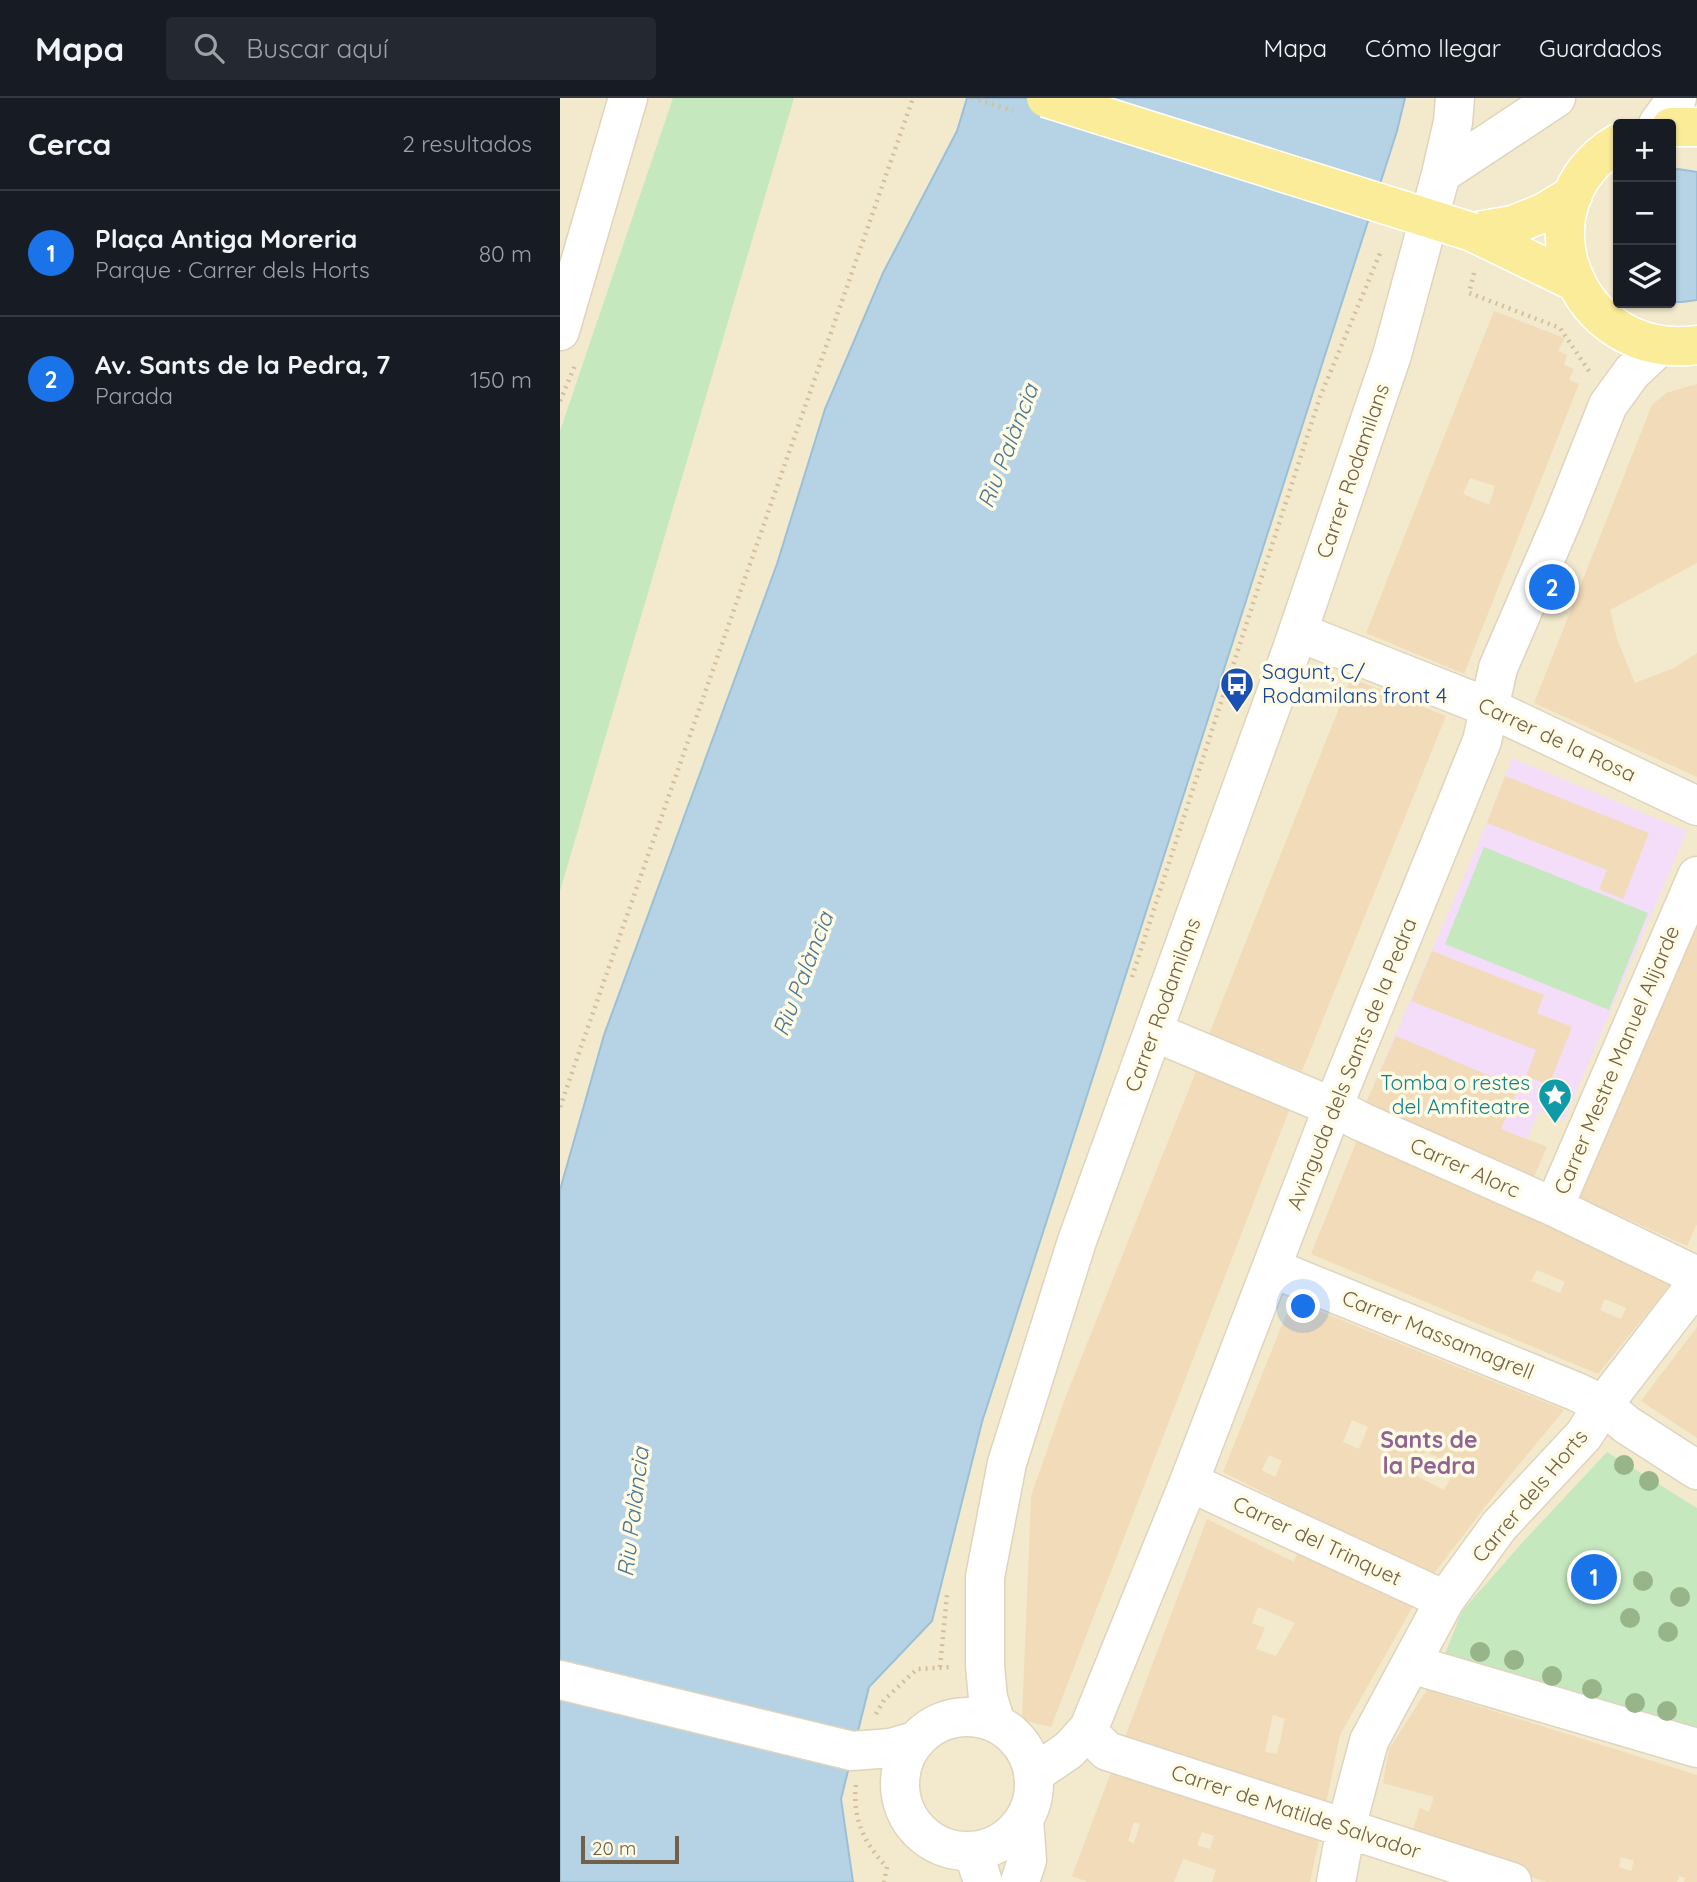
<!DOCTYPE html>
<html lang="es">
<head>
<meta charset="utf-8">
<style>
	body { margin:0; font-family:Quicksand,sans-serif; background:#242831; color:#f1f3f6 }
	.controls { position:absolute; right:21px; top:21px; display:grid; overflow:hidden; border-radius:7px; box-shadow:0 2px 5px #0004 }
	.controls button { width:63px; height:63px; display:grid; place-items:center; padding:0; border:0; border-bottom:2px solid #363941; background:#171b24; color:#f1f3f6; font:35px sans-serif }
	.scale { position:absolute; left:21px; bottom:18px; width:98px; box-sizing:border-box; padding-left:7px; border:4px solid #726048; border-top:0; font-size:19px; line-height:24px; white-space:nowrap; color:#726048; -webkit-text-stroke:5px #fffbe5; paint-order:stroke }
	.you { position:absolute; left:744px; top:1209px; width:24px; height:24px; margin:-18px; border:5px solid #fff; border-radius:50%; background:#1a73e8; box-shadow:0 0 0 10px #1a73e833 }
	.badge { display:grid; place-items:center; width:46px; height:46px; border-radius:50%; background:#1a73e8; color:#fff; font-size:23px; font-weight:700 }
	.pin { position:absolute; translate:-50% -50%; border:4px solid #fff; box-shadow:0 2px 7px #0006 }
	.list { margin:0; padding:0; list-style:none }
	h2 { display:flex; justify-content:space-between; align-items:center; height:91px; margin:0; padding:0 28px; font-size:30px }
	h2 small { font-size:23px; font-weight:400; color:#9ea1a6 }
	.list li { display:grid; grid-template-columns:46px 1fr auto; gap:21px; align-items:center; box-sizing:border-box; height:126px; padding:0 28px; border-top:2px solid #363941 }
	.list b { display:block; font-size:26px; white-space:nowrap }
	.list p { margin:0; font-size:23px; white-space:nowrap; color:#9ea1a6 }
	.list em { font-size:23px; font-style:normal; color:#9ea1a6 }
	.icon { flex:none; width:38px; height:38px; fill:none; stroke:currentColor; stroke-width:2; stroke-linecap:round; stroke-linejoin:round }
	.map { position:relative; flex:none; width:1137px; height:1784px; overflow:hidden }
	header { display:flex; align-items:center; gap:42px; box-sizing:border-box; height:98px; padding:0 35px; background:#171b24; border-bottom:2px solid #363941 }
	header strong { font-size:33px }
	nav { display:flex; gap:38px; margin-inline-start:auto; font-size:24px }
	.search { width:490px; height:63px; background:#242831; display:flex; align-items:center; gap:18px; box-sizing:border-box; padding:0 24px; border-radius:7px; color:#9ea1a6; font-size:26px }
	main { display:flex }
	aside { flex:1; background:#171b24 }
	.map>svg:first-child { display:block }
</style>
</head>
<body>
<header>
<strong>Mapa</strong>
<div class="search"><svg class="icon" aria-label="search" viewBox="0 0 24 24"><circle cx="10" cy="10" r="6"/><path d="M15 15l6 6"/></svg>Buscar aquí</div>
<nav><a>Mapa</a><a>Cómo llegar</a><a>Guardados</a></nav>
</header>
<main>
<aside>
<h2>Cerca<small>2 resultados</small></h2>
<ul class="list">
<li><span class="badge">1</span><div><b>Plaça Antiga Moreria</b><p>Parque · Carrer dels Horts</p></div><em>80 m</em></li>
<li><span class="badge">2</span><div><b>Av. Sants de la Pedra, 7</b><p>Parada</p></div><em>150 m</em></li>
</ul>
</aside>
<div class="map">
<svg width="1137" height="1784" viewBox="0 0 1137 1784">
	<rect width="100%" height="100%" fill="#fcf7e0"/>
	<path fill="#f3eace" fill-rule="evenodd" d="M0,0H407L397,33L323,175L265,311L217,466L44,937L0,1092Z
		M845,0H1137V1784H293L281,1701L309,1589L372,1523L422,1324L837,33ZM1058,26H1111V205H1058Z"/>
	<path fill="#f4ddf8" d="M952,660L1127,733L1004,1023L979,1013L967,1041L987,1049L973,1081L804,1009L927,725Z"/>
	<path fill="#c6e8bf" d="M113,0H234L0,793V333Z
		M924,749L1088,815L1049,912L885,846Z
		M1047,1354L1137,1410V1632L885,1556L902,1513L962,1445Z"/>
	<path fill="#b5d3e4" stroke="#9bc0d6" stroke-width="2" d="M407,0H845L837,33L422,1324L372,1523L309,1589L281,1701L293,1784H0V1092L44,937L217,466L265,311L323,175L397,33Z
		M1118,71L1137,74V202L1122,204H1111V72Z"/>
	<path fill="#f1dbb8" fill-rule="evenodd" d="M934,213L1005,240L998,253L1007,257L1004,267L1014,271L1009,282L1019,286L904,576L806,535ZM910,380L935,388L929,407L903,396Z
		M1137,286V465L1050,512L1057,541L1075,585L1114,570L1137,555V679L974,605L1092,307L1106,295Z
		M791,580L886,618L742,973L649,936Z
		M945,678L1089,735L1063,801L1039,791L1047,772L927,725Z
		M1137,813V1126L1127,1148L1010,1095Z
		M872,853L984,897L977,915L1012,929L989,987L966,978L976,952L851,903Z
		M836,938L958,990L941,1031L987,1049L973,1081L804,1009Z
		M637,971L730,1010L491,1629L462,1622L471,1398L506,1298Z
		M797,1042L1113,1183L1038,1276L751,1156ZM977,1172L1005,1184L1000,1195L971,1183ZM1045,1201L1066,1210L1061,1221L1040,1212Z
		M732,1202L1004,1312L939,1391L871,1479L663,1374ZM792,1322L808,1329L799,1351L783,1344ZM867,1354L897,1369L884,1392L853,1376L860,1357ZM709,1357L722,1363L715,1379L702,1372Z
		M1137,1229V1340L1081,1303Z
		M647,1421L734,1464L740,1447L856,1503L780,1637L765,1711L562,1647ZM698,1509L735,1525L716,1558L696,1551L705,1530L692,1525ZM713,1617L725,1621L717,1656L705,1654Z
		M867,1592L1137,1677V1784H1124L1125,1780L1119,1778L1117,1784H987L850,1740L860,1710L869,1714L874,1699L823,1685L829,1651ZM1061,1759L1074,1763L1071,1773L1059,1769Z
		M552,1672L760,1737L750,1784H652L656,1772L623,1761L614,1784H528L512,1778ZM574,1724L580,1726L574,1745L568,1743ZM642,1734L654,1738L650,1751L637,1747Z"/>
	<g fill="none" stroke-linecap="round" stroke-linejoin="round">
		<g stroke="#dfd4bc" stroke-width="41">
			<path id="minor" d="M1098,26L1117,0
				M881,76L996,0
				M0,233L68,0
				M738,534L930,610L1137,708
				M594,934L773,1009L802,1024L994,1109L1137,1178
				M994,1109L1137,778
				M712,1170L1017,1294L1043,1307L1067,1327L1137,1372
				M629,1384L885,1502
				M851,1566L1137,1650
				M0,1582L292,1653L331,1650L355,1643
				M340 1686a67 67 0 1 1 134 0a67 67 0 1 1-134 0Z
				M436,1625L428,1600L425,1568V1479L447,1365L517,1143L732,551L832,257L881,76L893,24L895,0
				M529,1630L535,1641L547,1653L952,1784
				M474,1676L509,1652L529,1630L629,1384L773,1009L922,643L938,570L1003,420L1048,307L1072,274L1100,248
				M407,1754L416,1762L423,1784
				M460,1784L467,1762L464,1722
				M776,1784L786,1730L809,1643L885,1502L939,1428L1024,1337L1043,1307L1137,1185"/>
		</g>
		<g stroke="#fff" stroke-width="41">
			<path id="major" d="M1111,29H1137
				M1058,45C954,108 1015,264 1137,247
				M912,134L1015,184
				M912,134L953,127L983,115L1013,97"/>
		</g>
		<path stroke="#d5bf9b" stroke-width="4.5" stroke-dasharray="2 5" stroke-linecap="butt" d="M914,175L909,195L1000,230L1029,273
			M0,303L16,265
			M572,879L760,299L821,153
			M0,1009L353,0
			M380,1569L387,1497
			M316,1616L324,1602L357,1571L392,1569
			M296,1687C292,1719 304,1746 327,1769L324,1784"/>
		<use href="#minor" stroke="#fff" stroke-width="38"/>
		<use href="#major" stroke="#faec98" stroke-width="38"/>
		<g stroke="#fff" stroke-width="41" stroke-linecap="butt">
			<path id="major-bridge" d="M486,0L912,134"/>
		</g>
		<path stroke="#d5bf9b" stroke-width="4.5" stroke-dasharray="2 5" stroke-linecap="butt" d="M412,0L453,13"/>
		<use href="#major-bridge" stroke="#faec98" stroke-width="38"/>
	</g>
	<g fill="#98b489">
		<circle cx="1064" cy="1367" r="10"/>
		<circle cx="1089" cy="1383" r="10"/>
		<circle cx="1083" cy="1483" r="10"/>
		<circle cx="1120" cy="1499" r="10"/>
		<circle cx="1070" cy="1520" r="10"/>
		<circle cx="1108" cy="1534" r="10"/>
		<circle cx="920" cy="1554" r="10"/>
		<circle cx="954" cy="1562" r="10"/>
		<circle cx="992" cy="1578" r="10"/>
		<circle cx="1032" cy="1591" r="10"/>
		<circle cx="1075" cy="1605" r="10"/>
		<circle cx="1107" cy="1613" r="10"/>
	</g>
	<defs>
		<g id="bus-pin" transform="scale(1.75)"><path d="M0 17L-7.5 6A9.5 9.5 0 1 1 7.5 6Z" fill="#1a4fb4" stroke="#fffbe5"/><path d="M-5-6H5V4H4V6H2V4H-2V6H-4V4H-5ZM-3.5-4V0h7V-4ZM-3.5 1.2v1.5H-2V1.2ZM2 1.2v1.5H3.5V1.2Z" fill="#fff"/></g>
		<g id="sight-pin" transform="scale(1.75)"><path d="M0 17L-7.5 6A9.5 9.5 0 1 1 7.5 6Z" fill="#0f9aa8" stroke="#fffbe5"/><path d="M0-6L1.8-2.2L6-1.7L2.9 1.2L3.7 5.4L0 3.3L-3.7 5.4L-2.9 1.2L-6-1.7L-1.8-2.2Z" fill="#fff"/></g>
	</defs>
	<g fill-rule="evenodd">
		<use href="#bus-pin" x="677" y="586"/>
		<use href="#sight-pin" x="995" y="997"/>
	</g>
	<g text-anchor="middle" stroke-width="7" stroke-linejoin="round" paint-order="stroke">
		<g font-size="21" fill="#726048" stroke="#fffbe5">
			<text transform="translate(793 373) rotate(-71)" y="7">Carrer Rodamilans</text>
			<text transform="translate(997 642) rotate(25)" y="7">Carrer de la Rosa</text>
			<text transform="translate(603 907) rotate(-70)" y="7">Carrer Rodamilans</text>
			<text transform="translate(1057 962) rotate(-67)" y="7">Carrer Mestre Manuel Alijarde</text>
			<text transform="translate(792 966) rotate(-68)" y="7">Avinguda dels Sants de la Pedra</text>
			<text transform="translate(905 1070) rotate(24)" y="7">Carrer Alorc</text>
			<text transform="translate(878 1237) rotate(22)" y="7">Carrer Massamagrell</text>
			<text transform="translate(970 1398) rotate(-50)" y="7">Carrer dels Horts</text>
			<text transform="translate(757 1443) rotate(25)" y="7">Carrer del Trinquet</text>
			<text transform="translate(736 1714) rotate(18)" y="7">Carrer de Matilde Salvador</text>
		</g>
		<g font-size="21" fill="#164399" stroke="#fffbe5" text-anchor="start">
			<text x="702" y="581">Sagunt, C/<tspan x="702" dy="24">Rodamilans front 4</tspan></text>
		</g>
		<g font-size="21" fill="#0d838f" stroke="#fffbe5" text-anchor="end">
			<text x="970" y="992">Tomba o restes<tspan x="970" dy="24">del Amfiteatre</tspan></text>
		</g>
		<g font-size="23" font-style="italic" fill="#487693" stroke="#fffbe5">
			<text transform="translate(448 348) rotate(-69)" y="8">Riu Palància</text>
			<text transform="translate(243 876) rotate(-69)" y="8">Riu Palància</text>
			<text transform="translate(73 1414) rotate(-83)" y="8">Riu Palància</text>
		</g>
		<g font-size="23" font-weight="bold" fill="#906395" stroke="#fffbe5">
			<text x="869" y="1350">Sants de<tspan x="869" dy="26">la Pedra</tspan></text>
		</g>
	</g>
</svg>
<div class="controls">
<button>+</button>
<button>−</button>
<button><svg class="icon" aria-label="layers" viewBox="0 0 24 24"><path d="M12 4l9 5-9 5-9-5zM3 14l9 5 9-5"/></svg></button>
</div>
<div class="scale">20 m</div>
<div class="you"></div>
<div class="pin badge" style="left:1034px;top:1479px">1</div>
<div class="pin badge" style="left:992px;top:489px">2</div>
</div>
</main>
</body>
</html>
